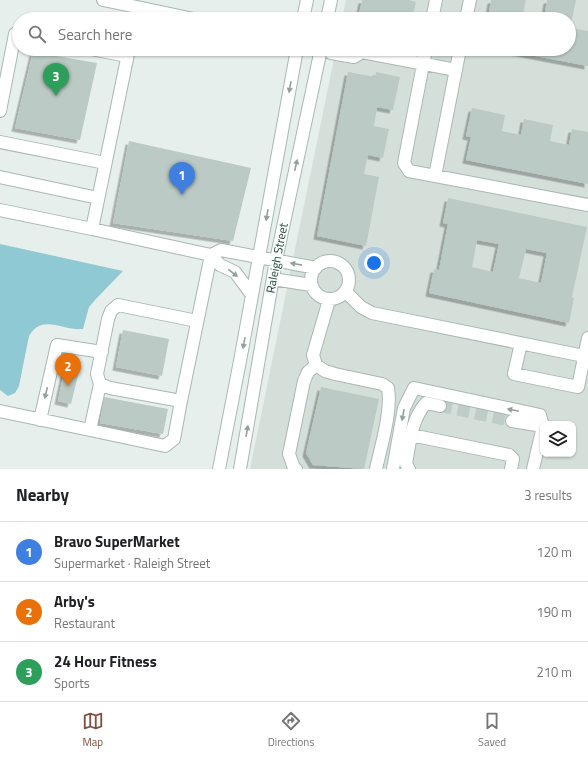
<!DOCTYPE html>
<html lang="en">
<head>
<meta charset="utf-8">
<style>
	body { margin:0; font-family:"Titillium Web",sans-serif; background:#f2f2f2; color:#202124 }
	.controls { position:absolute; right:12px; bottom:12px; display:grid; overflow:hidden; border-radius:8px; box-shadow:0 1px 3px #0004 }
	.controls button { width:36px; height:36px; display:grid; place-items:center; padding:0; border:0; border-bottom:1px solid #e0e0e0; background:#fff; color:#202124; font:20px sans-serif }
	.you { position:absolute; left:374px; top:263px; width:14px; height:14px; margin:-10px; border:3px solid #fff; border-radius:50%; background:#1a73e8; box-shadow:0 0 0 6px #1a73e833 }
	.badge { display:grid; place-items:center; width:26px; height:26px; border-radius:50%; background:#7f4e3f; color:#fff; font-size:13px; font-weight:700 }
	.pin { position:absolute; translate:-50% -33px; filter:drop-shadow(0 1px 2px #0008) }
	.pin::after { content:''; position:absolute; top:21px; width:14px; height:12px; background:inherit; clip-path:polygon(0 0,100% 0,50% 100%) }
	.list { margin:0; padding:0; list-style:none }
	h2 { display:flex; justify-content:space-between; align-items:center; height:52px; margin:0; padding:0 16px; font-size:17px }
	h2 small { font-size:13px; font-weight:400; color:#757577 }
	.list li { display:grid; grid-template-columns:26px 1fr auto; gap:12px; align-items:center; box-sizing:border-box; height:60px; padding:0 16px; border-top:1px solid #e0e0e0 }
	.list b { display:block; font-size:15px; white-space:nowrap }
	.list p { margin:0; font-size:13px; white-space:nowrap; color:#757577 }
	.list em { font-size:13px; font-style:normal; color:#757577 }
	.icon { flex:none; width:22px; height:22px; fill:none; stroke:currentColor; stroke-width:2; stroke-linecap:round; stroke-linejoin:round }
	.map { position:relative; flex:none; width:588px; height:469px; overflow:hidden }
	.search { position:absolute; background:#fff; box-shadow:0 1px 3px #0004; left:12px; right:12px; top:12px; height:44px; display:flex; align-items:center; gap:10px; box-sizing:border-box; padding:0 14px; border-radius:22px; color:#757577; font-size:15px }
	.sheet { height:232px; background:#fff }
	nav { display:flex; justify-content:space-around; align-items:center; box-sizing:border-box; height:56px; border-top:1px solid #e0e0e0; background:#fff; font-size:11px; color:#757577 }
	nav a { display:grid; justify-items:center; gap:2px }
	nav .on { color:#7f4e3f }
	.map>svg:first-child { display:block }
</style>
</head>
<body>
<div class="map">
<svg width="588" height="469" viewBox="0 0 588 469">
	<defs>
		<filter id="shadow"><feDropShadow dx="-3.5" dy="3.5" stdDeviation="0" flood-color="#0004"/></filter>
	</defs>
	<rect width="100%" height="100%" fill="#e6efeb"/>
	<path fill="#d4dfda" fill-rule="evenodd" d="M346,0H588V469H250L336,49H569V19H342ZM543,424H573V454H543Z"/>
	<path fill="#8ec9d4" d="M0,244L123,271L95,300L89,307L83,329C63,331 42,313 29,336L19,386L15,393L8,396L0,390Z"/>
	<path fill="#bbcac4" fill-rule="evenodd" filter="url(#shadow)" d="M362,0H409L416,2L412,19H358Z
		M491,0H526L522,19H488Z
		M547,0H576L570,28L588,31V66L504,50L569,49V19H544Z
		M33,52L97,63L80,140L15,128Z
		M348,72L375,77L376,72L400,77L393,110L377,107L374,126L389,129L383,158L368,155L364,174L379,177L366,246L317,236Z
		M472,108L505,115L502,131L521,135L524,119L553,125L550,141L569,145L572,129L588,132V184L466,160L471,137L466,136Z
		M129,141L251,168L233,241L113,223Z
		M448,198L587,227L572,297L574,298L569,323L429,293L434,269L439,270L448,224L443,223ZM477,240L499,244L493,272L472,267ZM526,249L547,253L541,283L519,278Z
		M123,330L169,339L162,376L116,367Z
		M65,368L79,371L71,404L58,401Z
		M321,387L379,399L364,469L313,465L306,453Z
		M104,397L168,409L163,434L100,423Z"/>
	<g fill="none" stroke-linecap="round" stroke-linejoin="round">
		<path stroke="#bfccc8" stroke-width="12" stroke-dasharray="12 6" stroke-linecap="butt" d="M440,406L512,421"/>
		<g stroke="#a8b8b2" stroke-width="14">
			<path id="minor" d="M103,0L194,19
				M303,19L307,0
				M327,19L331,0
				M432,19L436,0
				M466,19L470,0
				M91,49L127,56
				M129,49L92,229L211,255L220,265L235,272L252,295
				M329,49L331,53L354,57L362,52L359,49
				M426,49L404,163L409,171L588,205
				M362,52L456,70
				M0,111L15,34H19
				M0,142L105,163
				M435,176L460,49
				M0,177L98,198
				M0,210L92,229
				M211,255L221,250L316,268
				M311 280a19 19 0 1 1 38 0a19 19 0 1 1-38 0Z
				M273,279L311,285
				M346,292L361,307L372,313L584,356
				M329,300L313,355L316,365L325,371L335,374L382,384L388,388C392,411 381,446 376,469
				M197,321L118,305L111,311L108,319L97,374L100,384L110,388L181,401L211,255
				M521,343L514,374L578,387L588,338
				M0,411L90,430L100,384
				M40,420L57,345L102,352
				M512,421L543,426
				M90,430L165,446L174,439L181,401
				M411,435L509,455L513,459L511,469
				M219,469L240,361L297,49
				M240,469L276,260L321,49
				M296,469L294,468L289,454L304,381L308,372L316,365
				M393,469L404,408L414,388L540,415L543,426L533,469
				M409,469L406,464C410,442 411,420 426,403L440,406"/>
		</g>
		<use href="#minor" stroke="#fff" stroke-width="12"/>
	</g>
	<defs><path id="oneway-solid" d="M-6-.8H1V-3.2L6.5 0L1 3.2V.8H-6Z"/></defs>
	<g fill="#92a09c">
		<use href="#oneway-solid" transform="translate(290 87) rotate(100)"/>
		<use href="#oneway-solid" transform="translate(296 165) rotate(-78)"/>
		<use href="#oneway-solid" transform="translate(267 215) rotate(100)"/>
		<use href="#oneway-solid" transform="translate(296 264) rotate(-169)"/>
		<use href="#oneway-solid" transform="translate(233 273) rotate(38)"/>
		<use href="#oneway-solid" transform="translate(244 343) rotate(100)"/>
		<use href="#oneway-solid" transform="translate(46 393) rotate(103)"/>
		<use href="#oneway-solid" transform="translate(513 410) rotate(-168)"/>
		<use href="#oneway-solid" transform="translate(403 415) rotate(101)"/>
		<use href="#oneway-solid" transform="translate(247 431) rotate(-80)"/>
	</g>
	<g text-anchor="middle" stroke-width="3" stroke-linejoin="round" paint-order="stroke">
		<g font-size="12" fill="#24423a" stroke="#f7fbf9">
			<text transform="translate(277 258) rotate(-79)" y="4">Raleigh Street</text>
		</g>
	</g>
</svg>
<div class="controls">
<button><svg class="icon" aria-label="layers" viewBox="0 0 24 24"><path d="M12 4l9 5-9 5-9-5zM3 14l9 5 9-5"/></svg></button>
</div>
<div class="you"></div>
<div class="pin badge" style="left:182px;top:195px;background:#3f7fe0">1</div>
<div class="pin badge" style="left:68px;top:386px;background:#e8710a">2</div>
<div class="pin badge" style="left:56px;top:96px;background:#2e9e5b">3</div>
<div class="search"><svg class="icon" aria-label="search" viewBox="0 0 24 24"><circle cx="10" cy="10" r="6"/><path d="M15 15l6 6"/></svg>Search here</div>
</div>
<section class="sheet">
<h2>Nearby<small>3 results</small></h2>
<ul class="list">
<li><span class="badge" style="background:#3f7fe0">1</span><div><b>Bravo SuperMarket</b><p>Supermarket · Raleigh Street</p></div><em>120 m</em></li>
<li><span class="badge" style="background:#e8710a">2</span><div><b>Arby's</b><p>Restaurant</p></div><em>190 m</em></li>
<li><span class="badge" style="background:#2e9e5b">3</span><div><b>24 Hour Fitness</b><p>Sports</p></div><em>210 m</em></li>
</ul>
</section>
<nav>
<a class="on"><svg class="icon" aria-label="map" viewBox="0 0 24 24"><path d="M3 6l6-2 6 2 6-2v14l-6 2-6-2-6 2zM9 4v14M15 6v14"/></svg>Map</a>
<a><svg class="icon" aria-label="directions" viewBox="0 0 24 24"><path d="M12 3l9 9-9 9-9-9zM9 14v-3h6M13 9l2 2-2 2"/></svg>Directions</a>
<a><svg class="icon" aria-label="saved" viewBox="0 0 24 24"><path d="M7 4h10v16l-5-4-5 4z"/></svg>Saved</a>
</nav>
</body>
</html>
